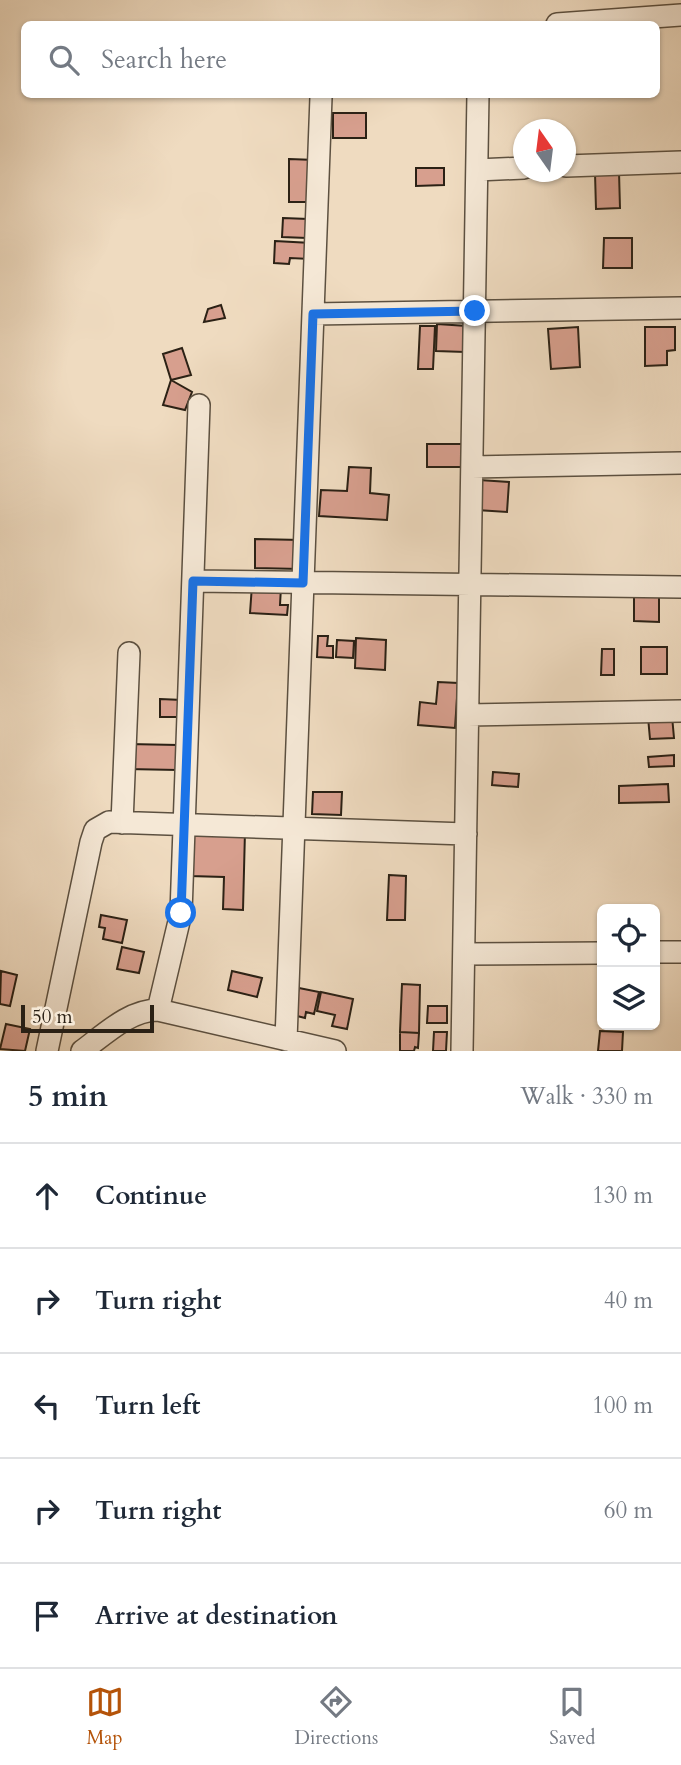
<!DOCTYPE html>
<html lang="en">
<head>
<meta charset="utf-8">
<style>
	body { margin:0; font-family:Cardo,serif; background:#f6f6f7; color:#1f2937 }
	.controls { position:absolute; right:21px; bottom:21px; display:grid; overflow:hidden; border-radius:10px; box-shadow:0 2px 5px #0004 }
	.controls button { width:63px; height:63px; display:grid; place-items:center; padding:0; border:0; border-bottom:2px solid #e0e1e3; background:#fff; color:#1f2937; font:35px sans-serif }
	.compass { position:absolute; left:513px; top:119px; width:63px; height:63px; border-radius:50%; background:#fff; box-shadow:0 2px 5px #0004; rotate:346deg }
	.scale { position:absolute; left:21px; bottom:18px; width:133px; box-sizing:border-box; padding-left:7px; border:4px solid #2b2115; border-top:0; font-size:19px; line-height:24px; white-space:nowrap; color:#2b2115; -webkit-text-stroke:5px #f5e8d6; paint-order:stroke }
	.stop { position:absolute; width:21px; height:21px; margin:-16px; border:5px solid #1a73e8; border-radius:50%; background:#fff }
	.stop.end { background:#1a73e8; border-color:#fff; box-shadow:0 2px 7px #0008 }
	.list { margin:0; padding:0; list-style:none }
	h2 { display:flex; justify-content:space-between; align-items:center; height:91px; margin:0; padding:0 28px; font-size:30px }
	h2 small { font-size:23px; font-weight:400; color:#747a83 }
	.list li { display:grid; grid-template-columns:46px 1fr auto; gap:21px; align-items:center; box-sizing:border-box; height:105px; padding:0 28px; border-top:2px solid #e0e1e3 }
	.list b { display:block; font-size:26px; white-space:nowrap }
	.list em { font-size:23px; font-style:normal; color:#747a83 }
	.icon { flex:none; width:38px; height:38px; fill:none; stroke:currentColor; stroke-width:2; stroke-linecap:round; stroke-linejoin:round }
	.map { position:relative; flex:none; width:681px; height:1051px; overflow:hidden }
	.search { position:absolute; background:#fff; box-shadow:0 2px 5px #0004; left:21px; right:21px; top:21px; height:77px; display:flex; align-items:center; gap:18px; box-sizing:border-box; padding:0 24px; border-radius:10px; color:#747a83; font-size:26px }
	.sheet { height:616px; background:#fff }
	nav { display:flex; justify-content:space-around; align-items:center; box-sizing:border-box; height:98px; border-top:2px solid #e0e1e3; background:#fff; font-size:19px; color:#747a83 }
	nav a { display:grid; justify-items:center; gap:4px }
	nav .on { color:#b45309 }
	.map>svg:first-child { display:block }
</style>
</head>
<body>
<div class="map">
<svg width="681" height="1051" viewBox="0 0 681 1051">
	<rect width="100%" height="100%" fill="#efdbc0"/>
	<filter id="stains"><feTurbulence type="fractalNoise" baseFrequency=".00286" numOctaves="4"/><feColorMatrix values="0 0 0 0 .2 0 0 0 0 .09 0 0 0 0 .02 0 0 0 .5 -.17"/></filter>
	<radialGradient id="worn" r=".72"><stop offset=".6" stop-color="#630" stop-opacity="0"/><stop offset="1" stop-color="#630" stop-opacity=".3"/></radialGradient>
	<path fill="#d79f8e" stroke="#2b2115" stroke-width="2" d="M333,113H366V138H333Z
		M289,159L315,160L314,202H289Z
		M416,168H444V185L416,186Z
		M619,172L620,208L596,209L595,173Z
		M283,218L308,219L307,238L282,237Z
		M604,238H632V268H603Z
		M275,241L311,243L310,259L290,258L289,264L274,263Z
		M221,305L225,318L204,322L208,309Z
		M437,324L467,326L465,352L436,351Z
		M420,326H435L433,369H418Z
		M578,327L580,367L551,369L548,329Z
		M645,327H675V350L667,351V365L645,366Z
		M182,348L191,375L171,380L163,354Z
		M171,380L192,392L185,410L163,405Z
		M427,444H463L462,467H427Z
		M349,467L371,468L370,493L389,495L387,520L319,516L321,490L347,491Z
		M479,480L509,482L507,512L477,510Z
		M255,539L301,540L300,569L255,568Z
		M252,585L281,587L280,605H288L287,615L250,613Z
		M634,597H659V622L634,621Z
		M318,636H328L327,646H333V658L317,657Z
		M356,638L386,640L385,670L355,668Z
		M337,640L354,641L353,658L336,657Z
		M641,647H667V674H641Z
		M602,649H614V675H601Z
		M438,682L458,683L455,728L418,725L420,702L436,704Z
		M160,699L182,700L181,717H160Z
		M672,716L674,738L650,739L648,717Z
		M128,744L178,745V770L127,769Z
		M674,755V766L649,767L648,757Z
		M493,772L519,774L518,787L492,785Z
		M668,784L669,802L619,803V786Z
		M313,792H342L341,815L312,814Z
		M192,830L245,831L243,910L223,909L224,877L190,876Z
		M389,875L406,876L405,920H387Z
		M101,915L127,920L122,943L103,939L105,928L99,927Z
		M122,947L144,952L139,973L117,969Z
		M1,971L17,975L10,1006L0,1004Z
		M232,971L262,978L257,997L228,990Z
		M402,984L420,985L419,1033L400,1032Z
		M299,988L319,992L314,1014L306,1012L305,1018L293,1015Z
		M321,992L353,999L347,1029L332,1026L335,1015L317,1011Z
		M428,1006H447V1023H427Z
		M6,1024L30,1029L25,1051L0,1049Z
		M600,1031L623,1032L622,1051H598Z
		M400,1032L419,1033L418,1048L415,1047L414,1051H400Z
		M434,1032H447L446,1051H433Z"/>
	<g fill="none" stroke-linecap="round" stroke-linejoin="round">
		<g stroke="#5c5040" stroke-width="24">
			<path id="minor" d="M557,24L681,15
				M566,166L681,162
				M477,170L524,168
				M313,314L681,308
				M472,467L681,463
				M193,581L681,587
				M468,715L681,711
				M122,823L129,653
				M655,952H681
				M464,954L602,953
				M158,1010L181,913L199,405
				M286,1040L321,97
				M47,1051L91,842L95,830L109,822L466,834
				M82,1051C104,1035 129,1010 158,1010L335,1051
				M462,1051L478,94"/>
		</g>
		<use href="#minor" stroke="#f5e8d6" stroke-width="21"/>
	</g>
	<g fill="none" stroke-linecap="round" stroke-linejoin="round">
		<path stroke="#1a73e8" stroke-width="9" d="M181,913L193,581L303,583L313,314L475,311"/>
	</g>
	<rect width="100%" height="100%" filter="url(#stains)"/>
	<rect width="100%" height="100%" fill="url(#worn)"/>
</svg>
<div class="controls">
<button><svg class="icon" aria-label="locate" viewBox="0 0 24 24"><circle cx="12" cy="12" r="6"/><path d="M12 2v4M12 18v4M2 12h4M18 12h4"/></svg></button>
<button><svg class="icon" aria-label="layers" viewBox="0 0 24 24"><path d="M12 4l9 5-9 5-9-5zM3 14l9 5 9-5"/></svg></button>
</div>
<svg class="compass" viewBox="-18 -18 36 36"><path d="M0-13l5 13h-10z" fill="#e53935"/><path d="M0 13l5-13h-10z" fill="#747a83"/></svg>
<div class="scale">50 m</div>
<div class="stop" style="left:181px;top:913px"></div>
<div class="stop end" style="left:475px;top:311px"></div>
<div class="search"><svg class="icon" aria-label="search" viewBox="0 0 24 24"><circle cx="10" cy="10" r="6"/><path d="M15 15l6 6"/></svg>Search here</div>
</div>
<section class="sheet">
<h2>5 min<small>Walk · 330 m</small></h2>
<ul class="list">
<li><svg class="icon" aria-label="ahead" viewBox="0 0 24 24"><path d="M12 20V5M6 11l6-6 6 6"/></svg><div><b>Continue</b></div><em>130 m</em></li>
<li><svg class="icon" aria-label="right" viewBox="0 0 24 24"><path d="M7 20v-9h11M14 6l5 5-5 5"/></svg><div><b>Turn right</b></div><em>40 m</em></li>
<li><svg class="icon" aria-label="left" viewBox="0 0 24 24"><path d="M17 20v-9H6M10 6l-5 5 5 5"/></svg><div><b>Turn left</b></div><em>100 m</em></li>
<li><svg class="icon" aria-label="right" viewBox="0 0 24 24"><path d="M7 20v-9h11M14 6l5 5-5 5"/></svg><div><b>Turn right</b></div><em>60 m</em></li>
<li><svg class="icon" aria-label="arrive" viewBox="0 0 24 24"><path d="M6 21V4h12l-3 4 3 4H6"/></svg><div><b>Arrive at destination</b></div></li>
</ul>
</section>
<nav>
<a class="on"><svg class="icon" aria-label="map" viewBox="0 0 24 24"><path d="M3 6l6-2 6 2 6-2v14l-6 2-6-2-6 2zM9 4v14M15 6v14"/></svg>Map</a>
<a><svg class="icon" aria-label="directions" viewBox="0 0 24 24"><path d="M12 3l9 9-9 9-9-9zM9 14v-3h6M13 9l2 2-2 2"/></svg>Directions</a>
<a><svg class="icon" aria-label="saved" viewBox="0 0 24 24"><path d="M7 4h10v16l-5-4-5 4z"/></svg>Saved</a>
</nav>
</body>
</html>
